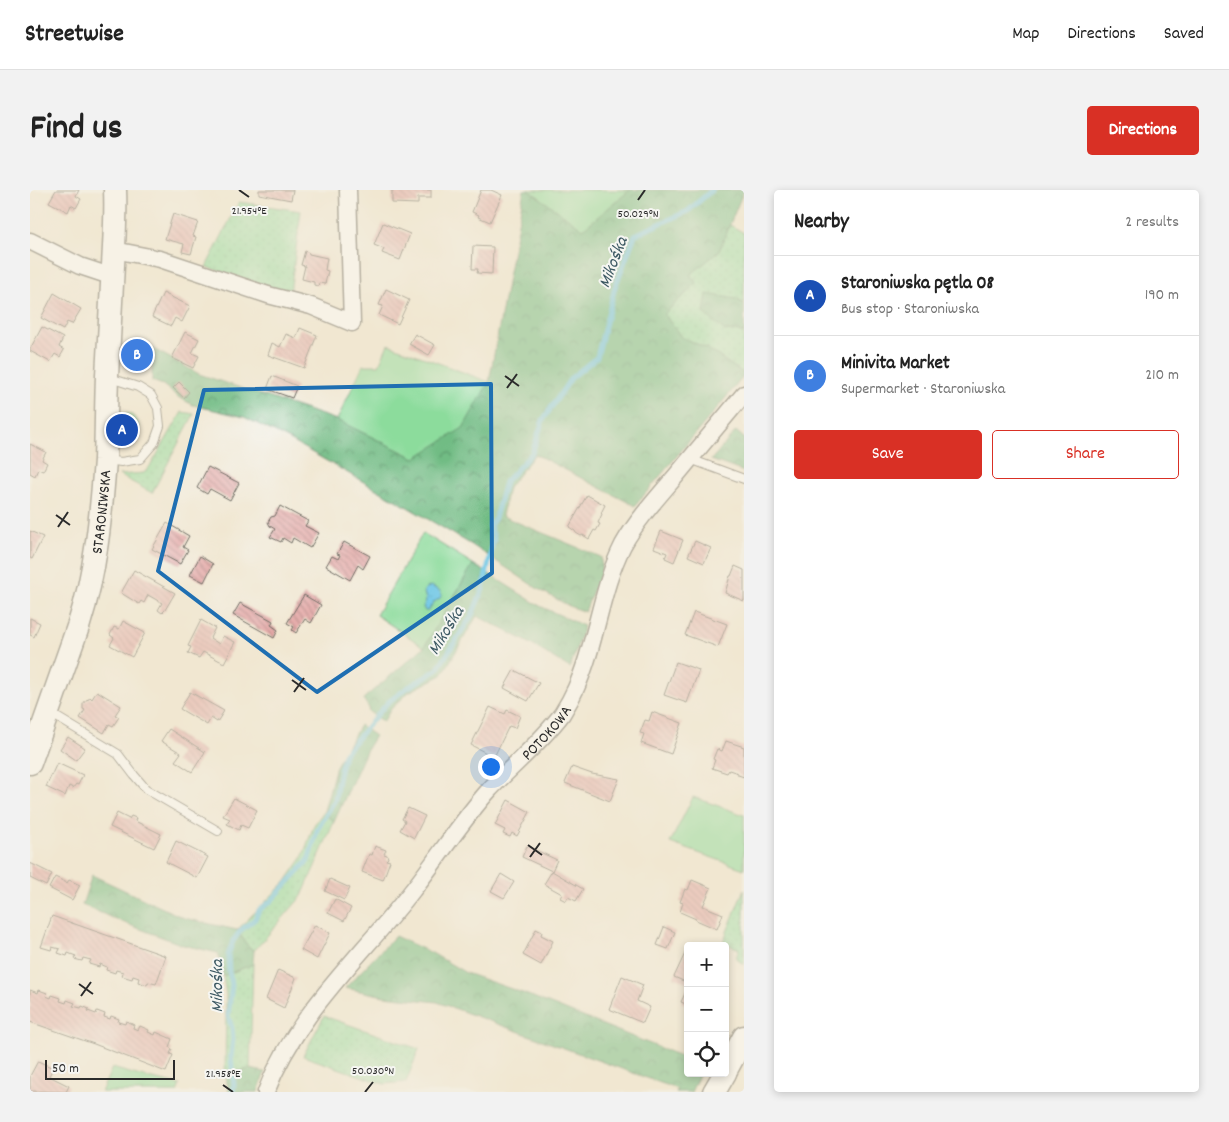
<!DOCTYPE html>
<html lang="en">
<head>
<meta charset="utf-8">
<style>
	body { margin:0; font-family:Dekko,sans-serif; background:#f2f2f2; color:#222 }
	.controls { position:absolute; right:15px; bottom:15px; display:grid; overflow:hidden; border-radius:5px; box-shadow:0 2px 8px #0003 }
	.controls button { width:45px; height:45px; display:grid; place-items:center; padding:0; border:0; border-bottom:1px solid #e0e0e0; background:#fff; color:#222; font:25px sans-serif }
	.scale { position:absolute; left:15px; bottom:12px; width:130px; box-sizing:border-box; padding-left:5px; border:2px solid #2b2b2b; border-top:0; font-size:14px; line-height:18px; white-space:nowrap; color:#2b2b2b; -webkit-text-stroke:4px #f6f6f2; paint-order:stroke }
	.you { position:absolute; left:460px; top:576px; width:18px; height:18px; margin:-12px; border:4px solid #fff; border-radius:50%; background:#1a73e8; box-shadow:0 0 0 8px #1a73e833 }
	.badge { display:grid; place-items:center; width:32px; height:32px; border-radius:50%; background:#d93025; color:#fff; font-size:16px; font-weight:700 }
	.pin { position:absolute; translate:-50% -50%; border:2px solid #fff; box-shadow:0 1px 5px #0006 }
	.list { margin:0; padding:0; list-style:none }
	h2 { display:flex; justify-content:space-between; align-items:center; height:65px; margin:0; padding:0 20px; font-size:21px }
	h2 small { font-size:16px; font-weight:400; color:#767676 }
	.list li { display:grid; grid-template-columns:32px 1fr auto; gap:15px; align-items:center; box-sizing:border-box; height:80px; padding:0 20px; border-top:1px solid #e0e0e0 }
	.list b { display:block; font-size:19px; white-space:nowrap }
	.list p { margin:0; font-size:16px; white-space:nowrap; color:#767676 }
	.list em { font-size:16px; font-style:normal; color:#767676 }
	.actions { display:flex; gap:10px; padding:15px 20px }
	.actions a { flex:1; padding:11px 0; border:1px solid #d93025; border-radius:5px; text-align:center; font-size:18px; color:#d93025 }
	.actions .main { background:#d93025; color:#fff }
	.icon { flex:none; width:28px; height:28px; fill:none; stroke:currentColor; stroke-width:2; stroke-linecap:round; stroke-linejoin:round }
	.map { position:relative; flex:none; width:714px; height:902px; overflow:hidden; border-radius:5px }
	header { display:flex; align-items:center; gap:30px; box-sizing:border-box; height:70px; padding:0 25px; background:#fff; border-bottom:1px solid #e0e0e0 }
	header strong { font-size:24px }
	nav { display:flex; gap:28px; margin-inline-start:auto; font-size:18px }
	.intro { display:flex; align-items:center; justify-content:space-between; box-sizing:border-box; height:120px; padding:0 30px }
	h1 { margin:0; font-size:35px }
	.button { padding:12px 22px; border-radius:5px; background:#d93025; color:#fff; font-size:18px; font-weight:700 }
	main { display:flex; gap:30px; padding:0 30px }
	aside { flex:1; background:#fff; border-radius:5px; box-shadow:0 2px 8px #0003 }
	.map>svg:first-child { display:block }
</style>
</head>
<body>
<header>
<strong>Streetwise</strong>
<nav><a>Map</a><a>Directions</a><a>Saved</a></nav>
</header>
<div class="intro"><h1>Find us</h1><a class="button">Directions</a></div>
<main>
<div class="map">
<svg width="714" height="902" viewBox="0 0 714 902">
	<defs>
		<pattern id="grass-dots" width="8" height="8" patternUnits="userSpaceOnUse" patternTransform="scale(1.25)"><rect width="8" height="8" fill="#8cdc9c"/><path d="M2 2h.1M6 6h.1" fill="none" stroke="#79bd87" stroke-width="1.8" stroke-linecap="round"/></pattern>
		<pattern id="forest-crowns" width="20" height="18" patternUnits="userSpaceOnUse" patternTransform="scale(1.25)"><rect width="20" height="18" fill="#71bc84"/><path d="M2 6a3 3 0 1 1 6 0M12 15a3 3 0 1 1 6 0" fill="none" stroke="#5d996c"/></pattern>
		<pattern id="water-ripples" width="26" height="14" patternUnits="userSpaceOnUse" patternTransform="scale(1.25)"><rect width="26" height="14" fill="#67c5e5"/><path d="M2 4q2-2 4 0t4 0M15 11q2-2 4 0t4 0" fill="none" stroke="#5aa9c5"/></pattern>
		<pattern id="building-back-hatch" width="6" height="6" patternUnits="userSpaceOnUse" patternTransform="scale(1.25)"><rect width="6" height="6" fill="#e5a9a7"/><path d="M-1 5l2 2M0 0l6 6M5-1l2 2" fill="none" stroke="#ba8a88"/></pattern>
	</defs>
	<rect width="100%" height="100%" fill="#f6f6f2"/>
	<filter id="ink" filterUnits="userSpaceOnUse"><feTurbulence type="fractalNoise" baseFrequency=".02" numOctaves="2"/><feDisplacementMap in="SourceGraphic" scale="10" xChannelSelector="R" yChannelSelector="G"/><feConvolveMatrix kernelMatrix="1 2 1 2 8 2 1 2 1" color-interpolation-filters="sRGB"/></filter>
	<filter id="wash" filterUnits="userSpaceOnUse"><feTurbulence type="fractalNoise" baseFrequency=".0096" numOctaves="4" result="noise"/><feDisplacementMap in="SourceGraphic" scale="20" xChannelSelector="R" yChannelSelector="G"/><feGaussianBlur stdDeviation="1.12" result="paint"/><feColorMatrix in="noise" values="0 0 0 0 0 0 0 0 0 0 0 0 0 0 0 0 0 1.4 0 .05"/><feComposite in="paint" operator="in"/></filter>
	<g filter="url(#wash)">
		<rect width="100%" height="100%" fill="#f1e7d1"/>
		<path fill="url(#grass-dots)" stroke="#5c8464" d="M209,12L271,21L260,103L176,77Z
			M700,35L714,43V114L706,109L695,141L714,142V184L678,159L651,147L634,124L667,93L660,85L689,61Z
			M152,222L164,224L122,303L89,285L114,283L121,275Z
			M95,223C103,223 106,229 110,236L105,253L97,259L93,257Z
			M294,621L304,632L272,706L224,761L217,755L207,740L256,691L272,668L284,635Z
			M714,699V775L706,768L709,759L693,752Z
			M223,774L220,879L195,884L196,805L193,786Z
			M294,826L389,859L376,892L354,894L273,866Z"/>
		<path fill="url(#forest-crowns)" stroke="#4e7458" d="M494,0H499L553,39L600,0H714L689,61L660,85L667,93L634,124L651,147L678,159L714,184V186L605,316L505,264L478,298L472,326L571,367L572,393L564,398L555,422L541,417L508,399L442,355L369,312L258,249L214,227L163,215L148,207L133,195L122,191V158L169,184L307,230L385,268L459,192Z
			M677,104L706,109L714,114V142L695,141L674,123Z
			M706,241L714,248V282L681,270Z
			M443,374L510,416L554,436L540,478L494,450L447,426L412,485L379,502L361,519L353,532L338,521L339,518L333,509L394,457Z
			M330,535L345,546L338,557L304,632L294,621L306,576Z
			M62,685L154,728L207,740L217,755L224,761L223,774L193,786L188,763L153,755L97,734L52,715Z
			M365,746L402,763L436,783L493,803L658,869V883H670L661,902H646L647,899L407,812L354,806L315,798Z
			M220,879L235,882L228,902H199L195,884Z"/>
		<path fill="#8cdc9c" stroke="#5c8464" d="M499,0H600L553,39Z
			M358,154L459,192L433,238L385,268L307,230L333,175H349Z
			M393,343L443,374L394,457L346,425Z
			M663,607L714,625V679L640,653Z
			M82,878L118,888L150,895L147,902H71Z"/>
		<path fill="url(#water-ripples)" stroke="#497888" d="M401,396L410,401L412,405L410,408L403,413L398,421H395L393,417C398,408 395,410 394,401L395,399Z"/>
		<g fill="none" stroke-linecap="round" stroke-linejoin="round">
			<path stroke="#67c5e5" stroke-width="5" d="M203,902L204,895L201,867L203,849L202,838L198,826L202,794L199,782L198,765L203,751L211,740L225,729L229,720L241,711L278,671L288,638L305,610L308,590L314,564L358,512L377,498L407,480L442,425L453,399L464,348L460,336L465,328L475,292L502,263L513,230L541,188L567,167L585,97L605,45L658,21L682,0"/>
		</g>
		<g id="blocks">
			<path fill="url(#building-back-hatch)" d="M26,0H49L46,6L51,9L46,18L41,15L38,22L19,12Z
				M229,0H263L261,10L229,4Z
				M362,0H401V8H388V14L362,13Z
				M451,0H461L472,5L460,32L448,27L449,25L442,22Z
				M143,24L168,32L163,46L166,47L161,64L152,62L154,54L135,49Z
				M353,33L380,44L370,70L352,63L354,59L344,55Z
				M443,56L463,57L462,84L447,83L448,79H442Z
				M275,61L279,63V64L297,68L295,80L298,81L295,94L289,93L288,96L284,95V92L272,89L275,76L271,75Z
				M356,99L379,110L368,134L349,125L353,116L349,115Z
				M24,103L51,119L42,134L37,132L33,140L11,128Z
				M133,103L160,116L152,132L145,128L141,136L122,127Z
				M12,137L33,148L29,157L34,160L30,167L25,164L20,172L0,161V159Z
				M270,138L287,145L274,178L238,165L242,153L250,157L256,144L266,148Z
				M155,142L169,149L162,163L169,166L163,178L142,168Z
				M385,144L405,155L399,165L379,154Z
				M98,159L117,160L116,171L98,170Z
				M242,186L267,196L262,208L237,199Z
				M149,192L159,202L154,208L143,198Z
				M0,254L16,262L12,270L17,273L13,281L8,279L5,286L0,283Z
				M178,277L209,293L200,310L180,299L177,304L167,298Z
				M557,305L575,315L571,323L572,324L568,333L570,334L566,341L564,340L559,349L553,345L551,346L546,343L545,341L539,337Z
				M250,316L278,331L275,336L289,343L280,358L263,348L261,353L253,348L251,352L240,347L245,339L240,336L238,332L241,327L245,326Z
				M137,333L159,346L153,357L158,360L150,374L122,359Z
				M0,341L13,347L2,369L0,368Z
				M631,341L653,350L644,372L635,368L637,363L624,358Z
				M665,351L681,358L674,373L658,366Z
				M314,352L340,366L333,379L328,375L320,390L296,376L302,366L308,369L310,365L307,364Z
				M170,366L183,374L174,392L160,385Z
				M705,376L714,380V411L695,403L700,386H701Z
				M104,380L145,403L135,420L132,423L128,420L132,413L118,405L114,413L111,411L109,414L91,403Z
				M274,405L291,415L281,433L275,429L266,443L262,440L264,437L257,433Z
				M210,413L243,431L241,435L248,440L244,448L203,425Z
				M664,422L697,434L688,457L655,445Z
				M0,428L10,433L4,447L0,445Z
				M171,430L185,438L180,448L189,454L193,446L205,452L194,473L173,462L169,468L158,463L161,457L158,456Z
				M93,431L115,443L102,467L80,455L84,448L80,445L84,437L89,439Z
				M646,472L669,480L657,513L634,505Z
				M484,480L509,493L498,511L474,498Z
				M67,501L91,516L85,525L89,527L83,536L79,534L74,543L50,528L55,520L53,519V514L56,510L59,509L60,507L62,509Z
				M160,502L194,521L187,532L181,528L177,535L150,519Z
				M460,517L475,524L477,520L490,526L485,538L479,536L464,567L441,555Z
				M622,522L652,533L641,564L611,553L614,544L610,543L615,530L619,531Z
				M139,539L175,562L162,582L145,571L151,563L131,551Z
				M38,547L55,558L46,570L30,559Z
				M696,551L714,557V587L708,585V583L699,580L697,583L682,578L685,570L683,569L687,559L692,561Z
				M27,573L53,585L48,595L46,594L43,598L39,596L35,606L16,597Z
				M542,577L562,584L589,589L580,611L535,593Z
				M204,608L227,620L218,638L211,635L209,640L197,634L200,629L193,626Z
				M478,610L500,622L487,646L482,643L480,647L473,644L475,640L465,635Z
				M378,618L395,626L384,648L370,640L375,631L372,629Z
				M87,623L99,629L101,626L106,628L105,631L131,644L124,658L80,637Z
				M146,651L178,667L167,688L136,672Z
				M345,656L356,660L354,664L357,665L358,668L356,670L360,671L353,690L332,682L339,664L342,665Z
				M497,656L527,670L522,681L492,667Z
				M0,673L22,684L16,696L0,688Z
				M522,681L553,699L546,711L538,707L536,711L530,708L532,704L514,694Z
				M471,684L484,692L474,708L461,701Z
				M25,687L37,693L39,690L50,695L42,710L19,698Z
				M300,689L320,698L314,710L295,701Z
				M662,690L681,698L673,716L693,724L687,739L666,730V729L650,722L653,713L650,712L655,699L658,700Z
				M305,709L321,718L314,731L298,723Z
				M22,726L136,766L126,794L118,792L117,795L108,792L109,788L103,786L102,789L92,786L93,782L86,780L85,783L76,780L77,777L70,774L69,777L59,774L61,770L53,768L52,771L44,769L46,766L38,763L37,766L28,763L30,759L22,757L21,760L11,757Z
				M285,735L300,743L287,769L271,760Z
				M634,737L645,742L638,759L627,755Z
				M506,739L512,742L511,745L523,751L511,775L493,765Z
				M658,757V793L644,787Z
				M248,780L266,788L254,818L236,809Z
				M592,786L613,795L607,811L620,817L613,833L579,819Z
				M658,797V815L651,812Z
				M0,800L8,803L9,800L17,803L16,806L21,808L22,805L31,808L30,811L36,813L37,810L45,813L43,816L51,818L52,816L59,819L58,821L66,824L67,821L75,824L74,827L80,829L81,826L89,829L88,832L95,834L96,831L104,835L103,838L108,840L110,836L119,840L118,842L125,845L126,842L142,849L139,857L142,859L140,864L143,865L136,882L64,854L0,832Z
				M8,871L23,878L19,886L39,896L36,902L0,901V886Z"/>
		</g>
	</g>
	<g filter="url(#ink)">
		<use href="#blocks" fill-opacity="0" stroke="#706d65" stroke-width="1"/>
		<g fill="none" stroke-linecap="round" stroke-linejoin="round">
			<g stroke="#706d65" stroke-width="10">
				<path id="lane" d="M660,269L714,289
					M77,270L91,272L110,269L124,253L130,236L128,218L121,205L108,197L80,188
					M20,523L88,564L104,585L116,599L188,641"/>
			</g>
			<g stroke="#706d65" stroke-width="19">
				<g id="street">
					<path d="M0,51L50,76L83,87"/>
					<path d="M84,60L130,69L238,105L281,116L322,133L318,0"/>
					<path id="s1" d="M236,902C266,823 331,767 382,701C409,667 431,631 460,599C484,574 511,552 532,524C537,516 542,507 546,498C567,452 570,400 593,355C607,330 627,308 645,287C668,259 691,232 714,204"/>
				</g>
			</g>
			<g stroke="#706d65" stroke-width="25">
				<g id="secondary">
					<path id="s2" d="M0,573L49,434C66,381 71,325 75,270C76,242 76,214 77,186C79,143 82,100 84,57C85,38 86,19 85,0"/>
					<path d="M695,882L714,847"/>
					<path d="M684,902L695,883"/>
				</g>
			</g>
			<use href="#lane" stroke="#fff" stroke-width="8"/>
			<use href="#street" stroke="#fff" stroke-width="16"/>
			<use href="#secondary" stroke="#fff" stroke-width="22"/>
		</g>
	</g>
	<path d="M0 0H714V902H0ZM461,194L462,383L287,502L128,381L174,200Z" fill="#f1e7d1" fill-opacity=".55" fill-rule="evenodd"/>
	<path fill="none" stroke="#1f6fb2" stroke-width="4" stroke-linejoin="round" d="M461,194L462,383L287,502L128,381L174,200Z"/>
	<path fill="none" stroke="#2b2b2b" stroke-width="2" d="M209,0L219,7M608,10L615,0M475,186L489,196M477,198L487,184M26,325L40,335M28,337L38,322M262,490L276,500M264,502L274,488M498,655L512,665M500,667L510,653M49,794L63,804M51,806L61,792M193,895L203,902M335,902L343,892"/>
	<g text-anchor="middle" stroke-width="4" stroke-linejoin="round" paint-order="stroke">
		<g font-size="16" fill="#2b2b2b" stroke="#f6f6f2">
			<text dy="6" stroke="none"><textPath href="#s2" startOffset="262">STARONIWSKA</textPath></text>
			<text dy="6" stroke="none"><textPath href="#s1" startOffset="458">POTOKOWA</textPath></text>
		</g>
		<g font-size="18" font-style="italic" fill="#3d5963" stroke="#f6f6f2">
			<text transform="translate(582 72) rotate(-69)" y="6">Mikośka</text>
			<text transform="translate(415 440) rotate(-59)" y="6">Mikośka</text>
			<text transform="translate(186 796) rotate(-90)" y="6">Mikośka</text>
		</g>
	</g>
	<g font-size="12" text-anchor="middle" fill="#2b2b2b" stroke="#f6f6f2" stroke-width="4" stroke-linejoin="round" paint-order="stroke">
		<text x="219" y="24">21.954°E</text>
		<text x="608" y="27">50.029°N</text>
		<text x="343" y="884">50.030°N</text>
		<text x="193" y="887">21.958°E</text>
	</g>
</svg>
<div class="controls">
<button>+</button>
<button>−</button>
<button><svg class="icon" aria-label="locate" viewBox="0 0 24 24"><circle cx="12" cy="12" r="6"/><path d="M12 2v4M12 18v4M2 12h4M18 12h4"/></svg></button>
</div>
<div class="scale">50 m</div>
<div class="you"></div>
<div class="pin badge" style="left:92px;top:240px;background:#1a4fb4">A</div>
<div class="pin badge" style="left:107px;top:165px;background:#3f7fe0">B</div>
</div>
<aside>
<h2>Nearby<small>2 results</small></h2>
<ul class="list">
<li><span class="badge" style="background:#1a4fb4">A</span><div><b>Staroniwska pętla 08</b><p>Bus stop · Staroniwska</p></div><em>190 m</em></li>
<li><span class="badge" style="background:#3f7fe0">B</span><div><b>Minivita Market</b><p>Supermarket · Staroniwska</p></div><em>210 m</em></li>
</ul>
<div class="actions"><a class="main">Save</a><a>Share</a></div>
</aside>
</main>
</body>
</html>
